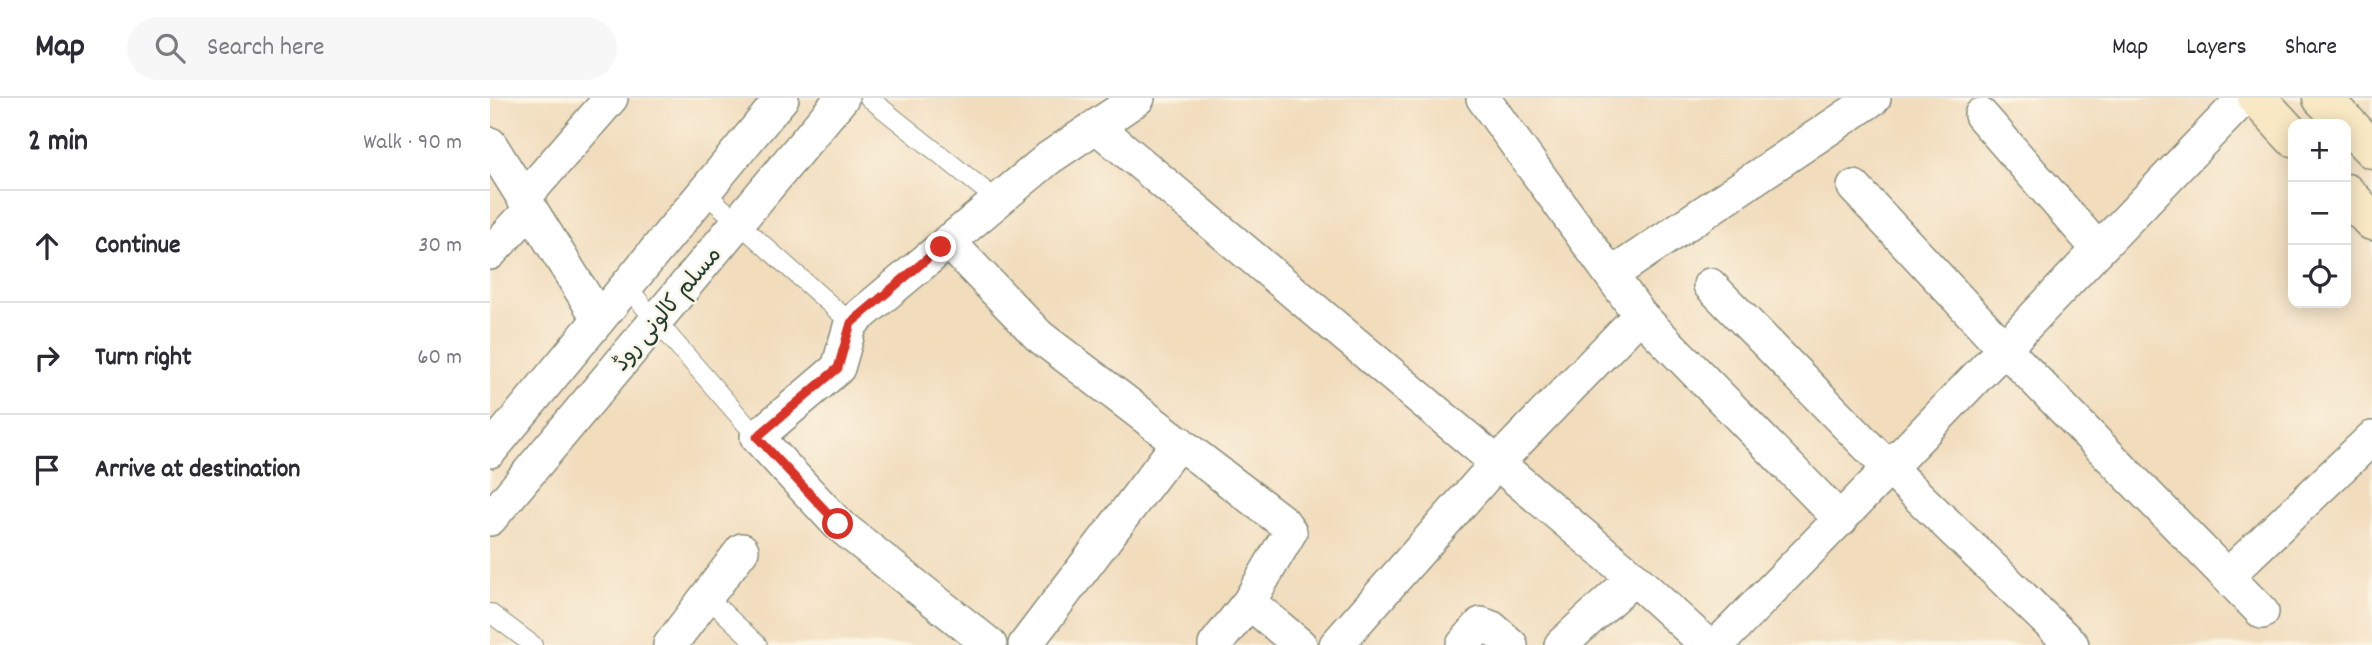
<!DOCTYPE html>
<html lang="en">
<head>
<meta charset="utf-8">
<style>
	body { margin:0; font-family:Dekko,"Playpen Sans Arabic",sans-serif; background:#f7f7f7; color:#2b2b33 }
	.controls { position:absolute; right:21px; top:21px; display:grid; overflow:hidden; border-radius:14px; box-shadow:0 4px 18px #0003 }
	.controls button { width:63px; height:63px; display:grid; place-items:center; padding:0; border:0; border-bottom:2px solid #e1e1e2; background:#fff; color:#2b2b33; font:35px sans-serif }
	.stop { position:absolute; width:21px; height:21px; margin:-16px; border:5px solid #d93025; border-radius:50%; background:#fff }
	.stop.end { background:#d93025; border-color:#fff; box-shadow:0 2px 7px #0008 }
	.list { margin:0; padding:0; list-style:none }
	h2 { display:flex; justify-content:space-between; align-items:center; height:91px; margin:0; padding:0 28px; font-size:30px }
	h2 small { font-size:23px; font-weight:400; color:#7c7c81 }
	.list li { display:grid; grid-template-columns:46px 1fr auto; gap:21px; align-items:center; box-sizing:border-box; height:112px; padding:0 28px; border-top:2px solid #e1e1e2 }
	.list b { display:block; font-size:26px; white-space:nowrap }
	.list em { font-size:23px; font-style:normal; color:#7c7c81 }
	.icon { flex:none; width:38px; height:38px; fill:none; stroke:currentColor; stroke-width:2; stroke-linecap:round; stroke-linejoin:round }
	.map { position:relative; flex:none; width:1882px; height:547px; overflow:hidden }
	header { display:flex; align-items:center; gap:42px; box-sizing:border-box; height:98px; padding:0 35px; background:#fff; border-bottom:2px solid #e1e1e2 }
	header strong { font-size:33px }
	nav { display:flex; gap:38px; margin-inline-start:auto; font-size:24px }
	.search { width:490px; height:63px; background:#f7f7f7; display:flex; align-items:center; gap:18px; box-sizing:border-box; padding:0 24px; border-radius:38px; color:#7c7c81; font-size:26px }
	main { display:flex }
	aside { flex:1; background:#fff }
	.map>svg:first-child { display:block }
</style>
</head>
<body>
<header>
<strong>Map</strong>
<div class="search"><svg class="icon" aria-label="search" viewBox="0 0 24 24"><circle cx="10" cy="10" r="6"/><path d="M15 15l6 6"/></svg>Search here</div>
<nav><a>Map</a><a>Layers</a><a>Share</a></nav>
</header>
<main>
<aside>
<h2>2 min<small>Walk · 90 m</small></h2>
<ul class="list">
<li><svg class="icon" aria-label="ahead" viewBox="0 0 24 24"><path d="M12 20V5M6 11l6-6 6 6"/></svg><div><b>Continue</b></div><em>30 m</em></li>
<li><svg class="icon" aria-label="right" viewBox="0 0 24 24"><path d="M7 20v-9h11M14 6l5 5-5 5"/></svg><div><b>Turn right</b></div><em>60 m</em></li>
<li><svg class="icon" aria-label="arrive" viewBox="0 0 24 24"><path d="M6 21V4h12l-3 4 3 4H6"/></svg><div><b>Arrive at destination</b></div></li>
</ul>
</aside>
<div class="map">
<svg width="1882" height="547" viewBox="0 0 1882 547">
	<rect width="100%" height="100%" fill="#fcf5e5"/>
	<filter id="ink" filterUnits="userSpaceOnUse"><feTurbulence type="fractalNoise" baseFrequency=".0143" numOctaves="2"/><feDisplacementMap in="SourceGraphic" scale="14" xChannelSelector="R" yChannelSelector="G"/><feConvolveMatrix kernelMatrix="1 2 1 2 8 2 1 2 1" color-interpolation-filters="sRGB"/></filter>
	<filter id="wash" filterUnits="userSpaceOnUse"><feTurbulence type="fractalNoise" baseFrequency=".00686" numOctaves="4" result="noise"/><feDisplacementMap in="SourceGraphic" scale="28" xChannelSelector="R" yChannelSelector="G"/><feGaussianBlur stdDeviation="1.57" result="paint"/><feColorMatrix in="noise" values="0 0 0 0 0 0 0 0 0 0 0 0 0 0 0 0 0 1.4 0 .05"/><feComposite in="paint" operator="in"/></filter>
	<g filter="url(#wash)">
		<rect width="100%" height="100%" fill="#f1dcbc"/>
	</g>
	<g filter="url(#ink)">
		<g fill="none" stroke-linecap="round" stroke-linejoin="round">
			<g stroke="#888c78" stroke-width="20">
				<path id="service" d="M379,0L507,102
					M214,94L361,225
					M136,188L267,339
					M216,498L268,547
					M0,515L43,547"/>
			</g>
			<g stroke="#888c78" stroke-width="36">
				<path id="minor" d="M993,0L1150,217L1351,422
					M1491,17L1608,151
					M606,28L1144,480L1217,547
					M0,46L109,221
					M1364,89L1513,249L1772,514
					M34,100L121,0
					M458,143L549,238L793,424L800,434L759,504L725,547
					M0,155L41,111
					M1121,177L1384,0
					M1220,187L1401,372L1582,547
					M0,353L292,0
					M0,421L352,0
					M1738,477L1882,340
					M759,504L810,547
					M180,547L252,452
					M500,547L348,426L267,339L348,270L361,225L559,60L648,0
					M535,547L689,344
					M846,547L1007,365L1150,217
					M973,547L991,526L1002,530L1021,547
					M1071,547L1144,480
					M1227,547C1405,367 1578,182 1754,0"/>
			</g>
			<g stroke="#888c78" stroke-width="41">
				<path id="secondary" d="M1767,0L1803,39
					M1832,0L1882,51
					M1856,95L1882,123"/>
			</g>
			<use href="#service" stroke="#fff" stroke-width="18"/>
			<use href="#minor" stroke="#fff" stroke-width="33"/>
			<use href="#secondary" stroke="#f8e8c3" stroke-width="38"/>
		</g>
	</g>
	<g fill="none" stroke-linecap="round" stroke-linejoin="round" filter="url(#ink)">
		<path stroke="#d93025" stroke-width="9" d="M348,426L267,339L348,270L361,225L451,149"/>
	</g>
	<g text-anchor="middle" stroke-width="5" stroke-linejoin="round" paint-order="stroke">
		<g font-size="23" fill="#1f3d34" stroke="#fcf5e5">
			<text transform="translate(176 210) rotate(-50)" y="8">مسلم کالونی روڈ</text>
		</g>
	</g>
</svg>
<div class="controls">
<button>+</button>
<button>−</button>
<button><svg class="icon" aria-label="locate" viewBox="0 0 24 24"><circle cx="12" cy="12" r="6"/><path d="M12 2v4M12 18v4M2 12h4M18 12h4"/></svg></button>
</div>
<div class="stop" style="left:348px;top:426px"></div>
<div class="stop end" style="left:451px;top:149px"></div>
</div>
</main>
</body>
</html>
